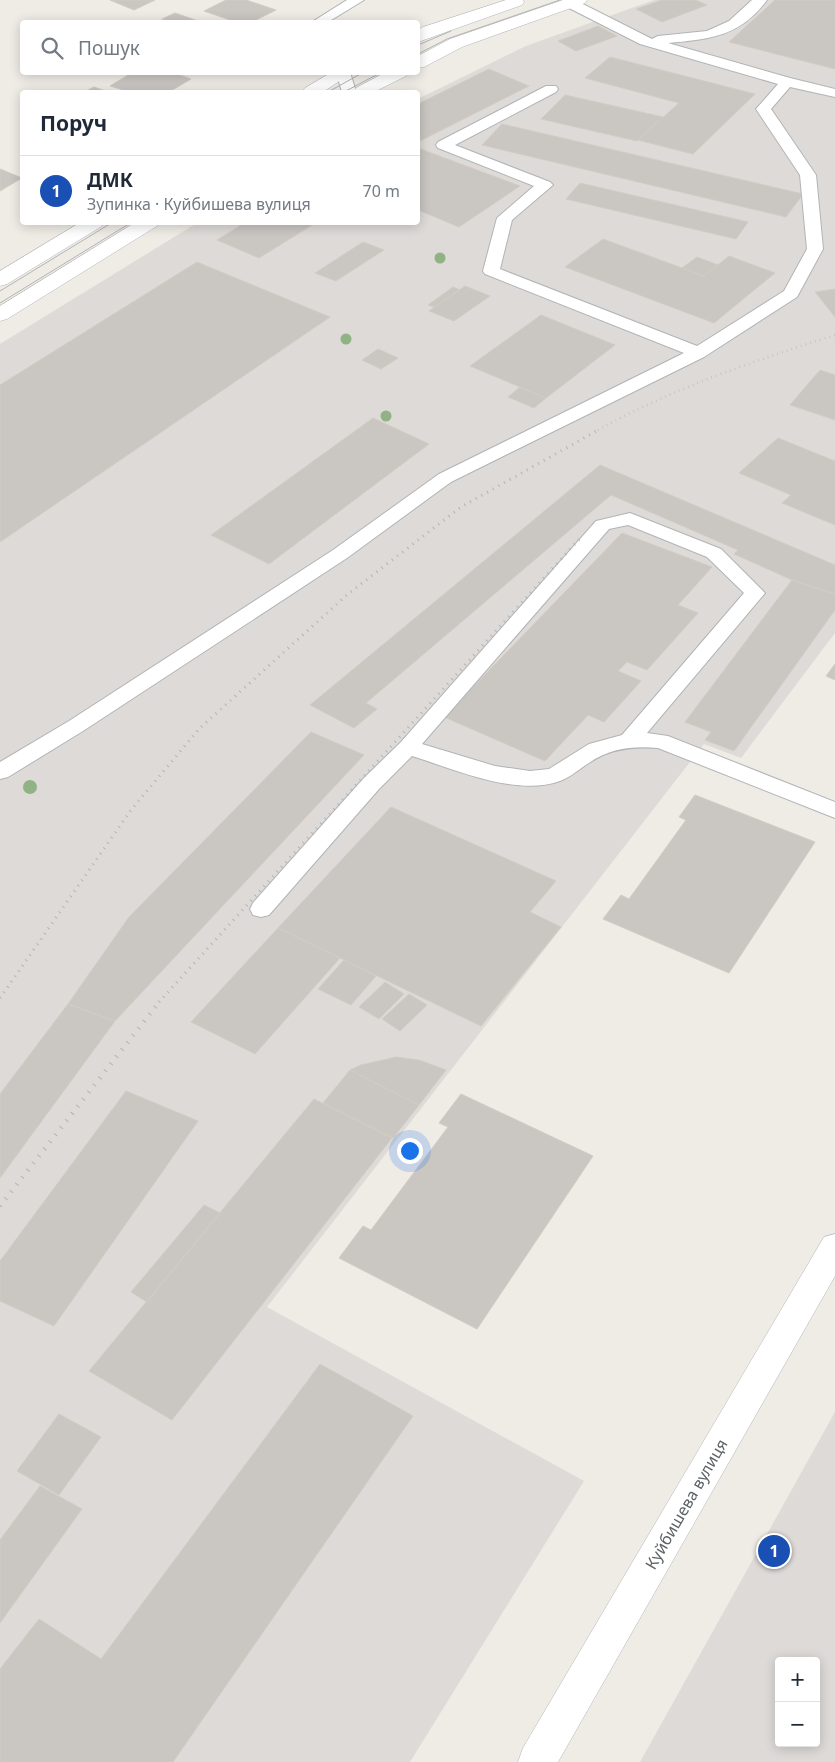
<!DOCTYPE html>
<html lang="uk">
<head>
<meta charset="utf-8">
<style>
	body { margin:0; font-family:"Noto Sans",sans-serif; background:#f6f6f7; color:#1f2937 }
	.controls { position:absolute; right:15px; bottom:15px; display:grid; overflow:hidden; border-radius:5px; box-shadow:0 2px 12px #0003 }
	.controls button { width:45px; height:45px; display:grid; place-items:center; padding:0; border:0; border-bottom:1px solid #e0e1e3; background:#fff; color:#1f2937; font:25px sans-serif }
	.you { position:absolute; left:409px; top:1150px; width:18px; height:18px; margin:-12px; border:4px solid #fff; border-radius:50%; background:#1a73e8; box-shadow:0 0 0 8px #1a73e833 }
	.badge { display:grid; place-items:center; width:32px; height:32px; border-radius:50%; background:#0b8043; color:#fff; font-size:16px; font-weight:700 }
	.pin { position:absolute; translate:-50% -50%; border:2px solid #fff; box-shadow:0 1px 5px #0006 }
	.list { margin:0; padding:0; list-style:none }
	h2 { display:flex; justify-content:space-between; align-items:center; height:65px; margin:0; padding:0 20px; font-size:21px }
	h2 small { font-size:16px; font-weight:400; color:#747a83 }
	.list li { display:grid; grid-template-columns:32px 1fr auto; gap:15px; align-items:center; box-sizing:border-box; height:70px; padding:0 20px; border-top:1px solid #e0e1e3 }
	.list b { display:block; font-size:19px; white-space:nowrap }
	.list p { margin:0; font-size:16px; white-space:nowrap; color:#747a83 }
	.list em { font-size:16px; font-style:normal; color:#747a83 }
	.icon { flex:none; width:28px; height:28px; fill:none; stroke:currentColor; stroke-width:2; stroke-linecap:round; stroke-linejoin:round }
	.map { position:relative; flex:none; width:835px; height:1762px; overflow:hidden }
	.search { position:absolute; background:#fff; box-shadow:0 2px 12px #0003; left:20px; top:20px; width:400px; height:55px; display:flex; align-items:center; gap:12px; box-sizing:border-box; padding:0 18px; border-radius:5px; color:#747a83; font-size:19px }
	.panel { position:absolute; background:#fff; box-shadow:0 2px 12px #0003; left:20px; top:90px; width:400px; height:135px; border-radius:5px }
	.map>svg:first-child { display:block }
</style>
</head>
<body>
<div class="map">
<svg width="835" height="1762" viewBox="0 0 835 1762">
	<rect width="100%" height="100%" fill="#efebe5"/>
	<path fill="#dedad7" fill-rule="evenodd" d="M654,0H835V633L741,758L704,744L267,1307L584,1481L410,1762H0V344L197,223L418,222V99L526,46Z
		M835,1412V1762H640ZM779,1661H816V1743H779Z"/>
	<path fill="#cac6c2" stroke="#d4cbc3" d="M110,0H155L134,10Z
		M226,0H246L276,10L252,22H236L204,11Z
		M662,0H696L707,5L662,22L636,9Z
		M775,0H835V69L729,42Z
		M175,13L201,22H171L162,19Z
		M598,26L617,36L576,51L558,41Z
		M610,57L755,94L693,154L638,140L679,103L585,78Z
		M489,69L529,86L418,142V104Z
		M133,72H171L191,79L169,92H130L110,86Z
		M94,87L108,92H84Z
		M565,95L663,117L637,141L541,119Z
		M502,124L803,194L786,217L482,145Z
		M418,148L520,186L459,227L418,210Z
		M0,169L22,178L0,191Z
		M580,183L748,222L736,239L566,199Z
		M246,222H317L259,258L217,240Z
		M603,239L704,276L729,256L775,273L714,323L565,267Z
		M363,242L384,250L336,281L315,273Z
		M697,257L718,265L704,276L682,268Z
		M197,262L330,317L0,542V385Z
		M465,286L490,296L454,321L429,311Z
		M453,287L460,290L434,307L428,305Z
		M835,289V317L815,292Z
		M541,315L615,345L546,398L470,366Z
		M378,349L398,358L381,369L362,360Z
		M820,370L835,375V420L790,405Z
		M520,387L546,398L534,408L508,397Z
		M373,418L429,444L269,564L211,535Z
		M778,438L835,461V525L782,503L791,495L739,473Z
		M600,465L835,565V594L792,580L734,554L738,550L611,495L366,703L377,709L354,728L310,705Z
		M622,533L712,567L678,605L698,613L647,670L627,662L618,671L641,681L604,722L588,715L545,761L444,717Z
		M792,580L835,594V610L734,751L705,740L711,732L685,722Z
		M835,664V680L826,676Z
		M311,732L364,755L115,1021L68,1004L129,917Z
		M695,795L815,842L729,973L603,919L621,895L629,899L686,820L679,817Z
		M391,807L556,881L530,912L561,927L481,1026L278,928Z
		M278,928L340,958L255,1054L191,1022Z
		M344,960L376,976L351,1005L318,989Z
		M385,982L404,994L379,1019L359,1007Z
		M409,994L427,1005L400,1031L382,1019Z
		M68,1004L115,1021L0,1178V1094Z
		M396,1057L419,1060L446,1070L419,1105L350,1070L361,1065Z
		M350,1070L419,1105L393,1138L323,1103Z
		M126,1091L198,1121L54,1326L0,1301V1261Z
		M461,1094L593,1156L477,1329L339,1258L363,1226L371,1230L448,1127L439,1123Z
		M314,1099L392,1138L172,1420L89,1371Z
		M204,1205L220,1213L147,1302L131,1292Z
		M320,1364L413,1416L173,1762H0V1669L39,1619L101,1659Z
		M59,1414L101,1437L59,1495L17,1471Z
		M40,1486L82,1509L0,1623V1540Z"/>
	<g fill="none" stroke-linecap="round" stroke-linejoin="round">
		<g stroke="#b0b4b7" stroke-width="2">
			<path id="lane" d="M347,0H364L328,22H312Z
				M565,0H575L652,39L658,36L707,31L729,21L752,0H767C740,37 709,39 668,43L790,78L835,89V97L790,87L771,109L816,175L823,249L797,297L704,357L451,482L347,558L83,731L8,777L0,779V762L69,721L333,550L439,474L684,353L485,274L483,271L497,218L534,186L438,148L436,145L438,142L546,86H556L558,89L556,92L455,145L550,182L553,185L512,220L500,269L697,346L784,291L807,249L800,175L756,109L778,84L640,44L565,6L563,3Z
				M336,72H350L356,92H342Z
				M630,513L721,549L765,593L647,733L668,736L835,802V818L658,748C634,746 610,748 589,763C579,769 571,777 560,781C516,797 454,769 412,756L379,789L269,915L261,917L253,915L250,909L253,903L363,779L401,742L596,521ZM628,525L707,557L744,593L622,735L589,744L549,769L530,771L495,766L422,744L609,529Z"/>
		</g>
		<g stroke="#b1b6ba" stroke-width="1">
			<path id="secondary" d="M506,0H523L524,2L522,5L418,42V30L423,27Z
				M563,0H587L585,3L462,47L424,67L418,68V56L450,39Z
				M332,72H353L323,92H302L305,88Z
				M386,72H408L406,76L374,92H353L356,88Z
				M81,222H104L102,226L7,284L0,286V271Z
				M136,222H159L157,226L7,319L0,321V306Z
				M835,1234V1276L558,1762H518L523,1748L824,1237Z"/>
		</g>
		<use href="#lane" fill="#fff" fill-rule="evenodd"/>
		<use href="#secondary" fill="#fff" fill-rule="evenodd"/>
		<path stroke="#b3b4b5" stroke-width="1" d="M418,45L451,31
			M418,54L447,39L560,0
			M328,92L364,72
			M344,92L382,72
			M0,291L113,222
			M0,303L132,222"/>
		<path stroke="#b3b4b5" stroke-width="2.5" stroke-dasharray="0.5 4.5" stroke-linecap="butt" d="M598,430C673,388 754,361 835,335"/>
		<path stroke="#b3b4b5" stroke-width="3" stroke-dasharray="1 5.5" stroke-linecap="butt" d="M0,998L131,810L199,729L348,594L461,507L600,429
			M159,1002L582,536"/>
		<path stroke="#b3b4b5" stroke-width="4.5" stroke-dasharray="1 8" stroke-linecap="butt" d="M0,1206L160,1001"/>
	</g>
	<g fill="#90b284">
		<circle cx="440" cy="258" r="5.5"/>
		<circle cx="346" cy="339" r="5.5"/>
		<circle cx="386" cy="416" r="5.5"/>
		<circle cx="30" cy="787" r="7"/>
	</g>
	<g text-anchor="middle" stroke-width="4" stroke-linejoin="round" paint-order="stroke">
		<g font-size="16" fill="#5d6265" stroke="#fff">
			<text transform="translate(686 1504) rotate(-60)" y="6">Куйбишева вулиця</text>
		</g>
	</g>
</svg>
<div class="controls">
<button>+</button>
<button>−</button>
</div>
<div class="you"></div>
<div class="pin badge" style="left:774px;top:1551px;background:#1a4fb4">1</div>
<div class="search"><svg class="icon" aria-label="search" viewBox="0 0 24 24"><circle cx="10" cy="10" r="6"/><path d="M15 15l6 6"/></svg>Пошук</div>
<section class="panel">
<h2>Поруч<small></small></h2>
<ul class="list">
<li><span class="badge" style="background:#1a4fb4">1</span><div><b>ДМК</b><p>Зупинка · Куйбишева вулиця</p></div><em>70 m</em></li>
</ul>
</section>
</div>
</body>
</html>
